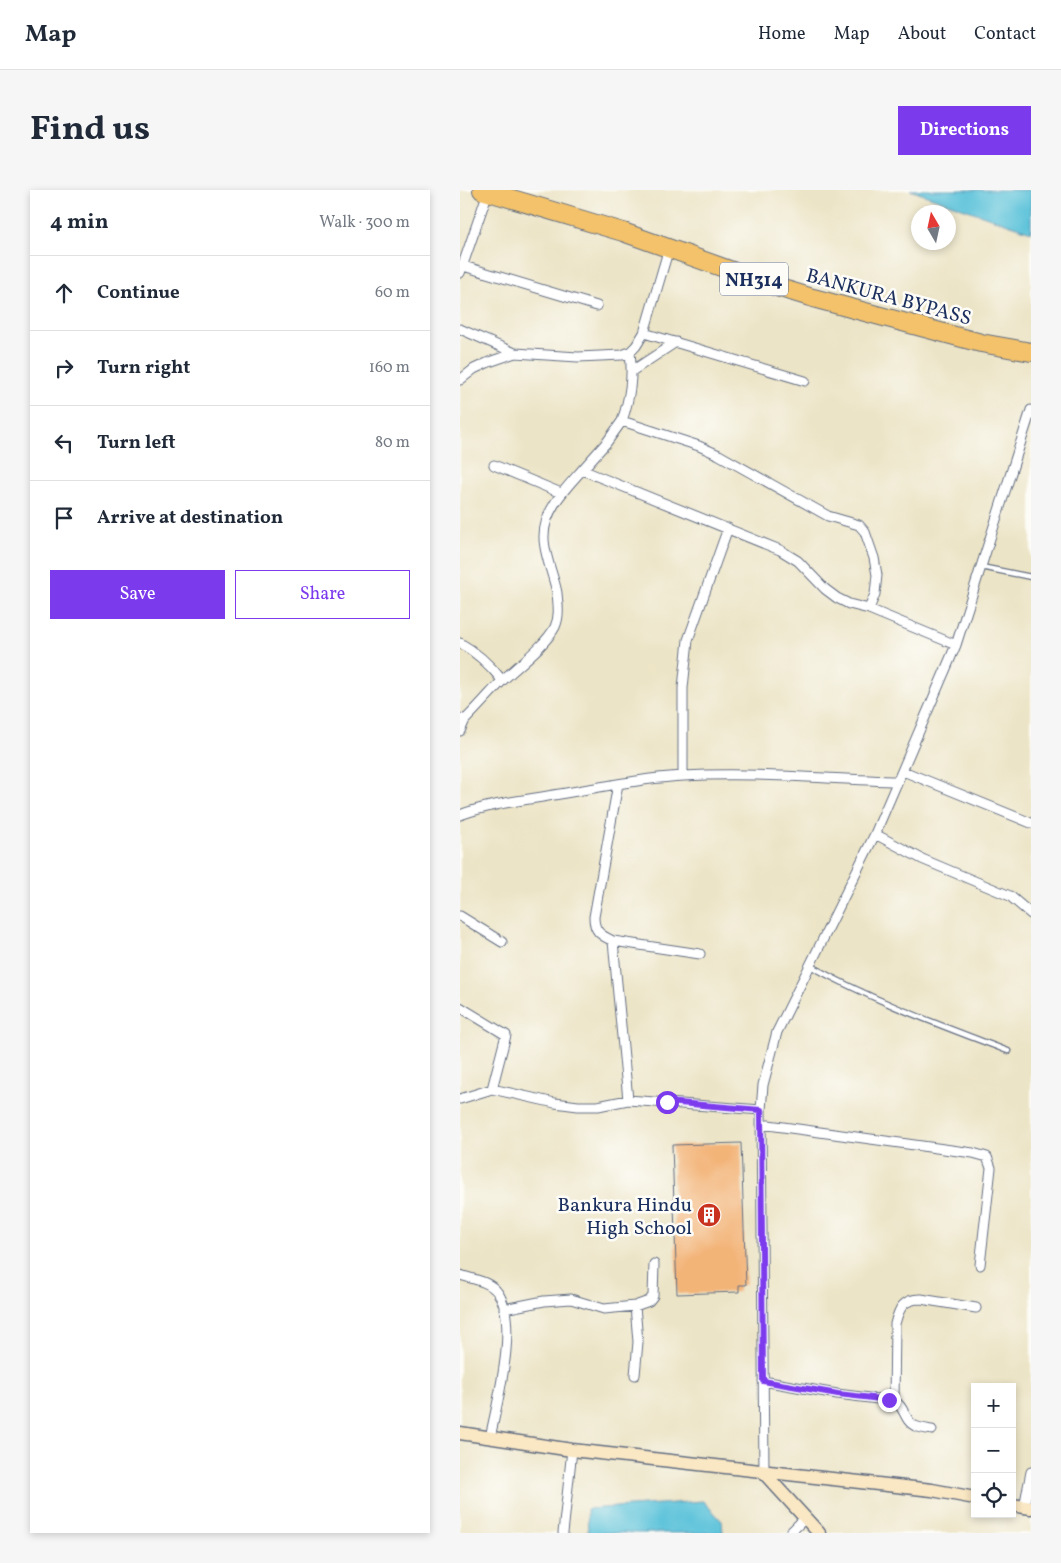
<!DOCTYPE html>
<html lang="en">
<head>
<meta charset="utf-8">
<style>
	body { margin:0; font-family:Vollkorn,serif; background:#f6f6f7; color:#1f2937 }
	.controls { position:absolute; right:15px; bottom:15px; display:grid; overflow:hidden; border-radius:0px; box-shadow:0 2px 8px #0003 }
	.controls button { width:45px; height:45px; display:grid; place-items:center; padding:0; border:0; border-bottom:1px solid #e0e1e3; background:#fff; color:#1f2937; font:25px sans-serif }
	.compass { position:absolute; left:451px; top:15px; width:45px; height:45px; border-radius:50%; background:#fff; box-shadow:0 2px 8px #0003; rotate:351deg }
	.stop { position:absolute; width:15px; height:15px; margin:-11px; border:4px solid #7c3aed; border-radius:50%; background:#fff }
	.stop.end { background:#7c3aed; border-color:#fff; box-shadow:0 1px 5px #0008 }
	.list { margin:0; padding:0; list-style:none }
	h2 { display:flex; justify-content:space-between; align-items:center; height:65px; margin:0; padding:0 20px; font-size:21px }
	h2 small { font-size:16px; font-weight:400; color:#747a83 }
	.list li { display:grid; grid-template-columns:32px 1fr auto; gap:15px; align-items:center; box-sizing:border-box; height:75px; padding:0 20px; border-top:1px solid #e0e1e3 }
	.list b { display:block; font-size:19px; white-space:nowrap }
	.list em { font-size:16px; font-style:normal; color:#747a83 }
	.actions { display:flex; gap:10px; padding:15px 20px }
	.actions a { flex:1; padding:11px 0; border:1px solid #7c3aed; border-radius:0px; text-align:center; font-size:18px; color:#7c3aed }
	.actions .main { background:#7c3aed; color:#fff }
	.icon { flex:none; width:28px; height:28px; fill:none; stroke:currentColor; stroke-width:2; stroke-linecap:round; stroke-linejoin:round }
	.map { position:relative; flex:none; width:571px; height:1343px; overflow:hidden; border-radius:0px }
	header { display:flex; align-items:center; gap:30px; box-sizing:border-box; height:70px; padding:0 25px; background:#fff; border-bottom:1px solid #e0e1e3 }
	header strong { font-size:24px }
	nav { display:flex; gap:28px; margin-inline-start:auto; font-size:18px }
	.intro { display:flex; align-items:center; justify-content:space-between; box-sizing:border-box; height:120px; padding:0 30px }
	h1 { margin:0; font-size:35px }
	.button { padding:12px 22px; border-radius:0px; background:#7c3aed; color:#fff; font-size:18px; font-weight:700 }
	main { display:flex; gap:30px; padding:0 30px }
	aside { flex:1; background:#fff; border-radius:0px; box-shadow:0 2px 8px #0003 }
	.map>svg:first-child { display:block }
</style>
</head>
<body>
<header>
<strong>Map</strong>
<nav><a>Home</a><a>Map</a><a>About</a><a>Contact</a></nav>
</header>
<div class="intro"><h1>Find us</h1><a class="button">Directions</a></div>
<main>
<aside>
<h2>4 min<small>Walk · 300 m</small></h2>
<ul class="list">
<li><svg class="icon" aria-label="ahead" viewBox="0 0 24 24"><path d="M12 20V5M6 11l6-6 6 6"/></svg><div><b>Continue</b></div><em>60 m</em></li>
<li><svg class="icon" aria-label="right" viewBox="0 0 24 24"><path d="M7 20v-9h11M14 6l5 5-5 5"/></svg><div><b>Turn right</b></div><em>160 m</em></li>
<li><svg class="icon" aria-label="left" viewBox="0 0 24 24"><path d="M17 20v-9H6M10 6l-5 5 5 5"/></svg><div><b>Turn left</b></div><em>80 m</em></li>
<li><svg class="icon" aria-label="arrive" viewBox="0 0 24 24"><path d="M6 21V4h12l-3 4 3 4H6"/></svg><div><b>Arrive at destination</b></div></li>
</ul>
<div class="actions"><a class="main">Save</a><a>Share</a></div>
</aside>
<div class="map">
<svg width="571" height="1343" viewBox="0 0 571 1343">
	<rect width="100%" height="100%" fill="#fdfcf7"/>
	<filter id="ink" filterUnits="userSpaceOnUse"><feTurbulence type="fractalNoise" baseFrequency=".02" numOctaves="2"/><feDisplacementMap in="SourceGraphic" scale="10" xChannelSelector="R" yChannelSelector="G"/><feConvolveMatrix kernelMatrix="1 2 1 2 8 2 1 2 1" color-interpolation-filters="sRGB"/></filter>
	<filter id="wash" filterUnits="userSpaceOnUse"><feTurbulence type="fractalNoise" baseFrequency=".0096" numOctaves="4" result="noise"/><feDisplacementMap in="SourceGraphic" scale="20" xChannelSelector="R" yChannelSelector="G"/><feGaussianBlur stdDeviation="1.12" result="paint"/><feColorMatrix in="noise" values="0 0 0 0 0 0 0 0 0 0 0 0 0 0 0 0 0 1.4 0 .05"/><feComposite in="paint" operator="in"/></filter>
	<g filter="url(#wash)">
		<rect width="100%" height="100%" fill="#ece4c6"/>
		<path fill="#5dc3da" stroke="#3c799c" d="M451,0H571V42L450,0Z
			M243,1311L262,1331L263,1343H128L127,1319Z"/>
		<g id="blocks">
			<path fill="#f3b478" d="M281,953L286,1095H279V1102L217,1104L212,955Z"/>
		</g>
	</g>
	<g filter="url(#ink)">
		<use href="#blocks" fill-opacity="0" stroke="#646e82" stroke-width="1"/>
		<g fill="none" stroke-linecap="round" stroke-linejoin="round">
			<g stroke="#646e82" stroke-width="7">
				<path id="lane" d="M521,377L571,387
					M349,775C413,811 480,835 548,861"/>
			</g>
			<g stroke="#646e82" stroke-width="11">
				<path id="street" d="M0,75L137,116
					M0,83L28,2
					M0,139L55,163
					M184,143L345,191
					M172,181L216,152
					M0,190L14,179L29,172L55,163L118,167L162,165L170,162L176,156L184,143L209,58
					M162,231C170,207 173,187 170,162
					M34,275L101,303
					M122,280L147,252L162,231L239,256L259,265L368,326L399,335L405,342L414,368L417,385L415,404L409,419
					M0,453C18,463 30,475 42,490
					M5,530C18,517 29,504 42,491C57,476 85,456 95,437C100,426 98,415 97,403C94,386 84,365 84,348C83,321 106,298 122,280L320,360L338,371L365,399L377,408L389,414L409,419L496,455
					M0,541L5,530L0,528
					M443,581L571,633
					M223,586V498L228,450L268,338
					M158,594L134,727C134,741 140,745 153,751L240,764
					M0,625C32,613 67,610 100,604C141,597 183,588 224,586C295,582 366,589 437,591
					M415,644L462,669L550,706L571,724
					M0,726L42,752
					M153,751L168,910
					M0,817L46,845L32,899
					M0,909L32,899L95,913L118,916H138L168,910L301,920
					M301,934L513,963L527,967L531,978L520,1075
					M0,1085C12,1089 30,1091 38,1103C59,1133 37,1213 30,1248
					M44,1119L84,1111L111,1109L144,1119L175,1116L189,1111L193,1106L194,1074
					M175,1185L178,1152L175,1116
					M303,1191L377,1204L434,1211C445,1216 444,1231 455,1236C460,1238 467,1239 472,1240
					M434,1211L435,1134C439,1118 443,1109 461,1109L516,1118
					M304,1283L301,920L303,895L317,842L415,644L496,455L571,220
					M564,1317L571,1282
					M103,1343L112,1260
					M330,1343L344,1329"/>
			</g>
			<g stroke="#646e82" stroke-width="15">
				<path id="secondary" d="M0,1243L112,1260L472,1300L515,1308
					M304,1283L359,1343
					M552,1315L571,1318"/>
			</g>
			<g stroke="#646e82" stroke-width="20">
				<path id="highway" d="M22,0L163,42L320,98L353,108L521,153L571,162"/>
			</g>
			<use href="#lane" stroke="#fff" stroke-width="4.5"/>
			<use href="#street" stroke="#fff" stroke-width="9"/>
			<use href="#secondary" stroke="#fae7c3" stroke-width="12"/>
			<use href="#highway" stroke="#f3c26a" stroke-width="18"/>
		</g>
	</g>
	<g fill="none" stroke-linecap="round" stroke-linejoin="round" filter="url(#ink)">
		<path stroke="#7c3aed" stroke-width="6" d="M207,912L301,920L303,1191L378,1204L429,1210"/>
	</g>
	<defs>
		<g id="building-disc" transform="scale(1.25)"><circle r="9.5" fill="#c8321e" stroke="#fdfcf7"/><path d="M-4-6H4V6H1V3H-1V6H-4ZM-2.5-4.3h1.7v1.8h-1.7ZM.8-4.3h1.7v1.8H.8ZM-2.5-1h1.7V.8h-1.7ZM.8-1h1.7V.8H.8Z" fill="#fff"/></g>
	</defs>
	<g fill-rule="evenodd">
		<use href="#building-disc" x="249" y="1025"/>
	</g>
	<g text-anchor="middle" stroke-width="5" stroke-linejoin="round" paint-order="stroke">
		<rect fill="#fdfcf7" stroke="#5f6c8c" stroke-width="1" x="260" y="72.5" width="68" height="33" rx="4"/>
		<g font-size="19" font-weight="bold" fill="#1b2f5e">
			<text x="294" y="96">NH314</text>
		</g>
		<g font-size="20" fill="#1b2f5e" stroke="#fdfcf7">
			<text transform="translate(429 106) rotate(15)" y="7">BANKURA BYPASS</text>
		</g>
		<g font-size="20" fill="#1b2f5e" stroke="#fdfcf7" text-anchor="end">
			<text x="232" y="1021">Bankura Hindu<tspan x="232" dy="23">High School</tspan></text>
		</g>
	</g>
</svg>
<div class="controls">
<button>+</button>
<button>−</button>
<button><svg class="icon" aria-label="locate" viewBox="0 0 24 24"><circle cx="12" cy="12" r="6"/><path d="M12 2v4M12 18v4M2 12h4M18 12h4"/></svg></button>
</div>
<svg class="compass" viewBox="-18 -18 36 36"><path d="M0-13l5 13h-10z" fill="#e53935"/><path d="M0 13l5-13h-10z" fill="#747a83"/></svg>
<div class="stop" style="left:207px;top:912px"></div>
<div class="stop end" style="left:429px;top:1210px"></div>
</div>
</main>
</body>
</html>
